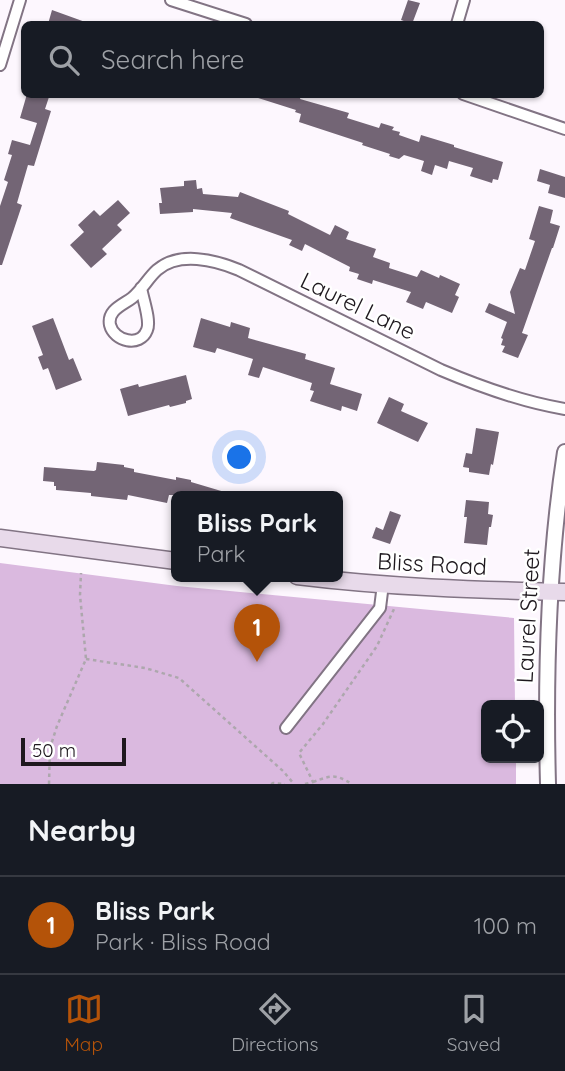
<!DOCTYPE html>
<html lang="en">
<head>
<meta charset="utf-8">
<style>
	body { margin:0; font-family:Quicksand,sans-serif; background:#242831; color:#f1f3f6 }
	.controls { position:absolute; right:21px; bottom:21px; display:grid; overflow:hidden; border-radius:10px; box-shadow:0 2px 5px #0004 }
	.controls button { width:63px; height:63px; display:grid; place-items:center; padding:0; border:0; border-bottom:2px solid #363941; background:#171b24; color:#f1f3f6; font:35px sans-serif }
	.scale { position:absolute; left:21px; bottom:18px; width:105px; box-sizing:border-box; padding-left:7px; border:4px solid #1e181e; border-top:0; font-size:19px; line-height:24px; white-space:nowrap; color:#1e181e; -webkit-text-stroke:5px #fff; paint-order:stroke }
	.you { position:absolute; left:240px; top:458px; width:24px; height:24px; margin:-18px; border:5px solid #fff; border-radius:50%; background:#1a73e8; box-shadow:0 0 0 10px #1a73e833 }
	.badge { display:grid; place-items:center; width:46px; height:46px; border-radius:50%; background:#b45309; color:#fff; font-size:23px; font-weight:700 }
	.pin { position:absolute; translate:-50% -58px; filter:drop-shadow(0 2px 4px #0008) }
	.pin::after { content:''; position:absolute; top:37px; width:24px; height:21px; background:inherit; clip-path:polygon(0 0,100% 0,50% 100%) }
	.popup { position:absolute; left:171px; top:491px; width:172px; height:91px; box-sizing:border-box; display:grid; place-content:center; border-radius:10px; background:#171b24; filter:drop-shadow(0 2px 5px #0005); font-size:23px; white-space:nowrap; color:#9ea1a6 }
	.popup b { font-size:26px; color:#f1f3f6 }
	.popup::after { content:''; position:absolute; left:50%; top:100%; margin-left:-14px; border:14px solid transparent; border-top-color:#171b24 }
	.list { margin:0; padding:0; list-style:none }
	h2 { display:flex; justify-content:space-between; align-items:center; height:91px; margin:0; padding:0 28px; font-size:30px }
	h2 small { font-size:23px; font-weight:400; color:#9ea1a6 }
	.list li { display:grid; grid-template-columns:46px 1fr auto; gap:21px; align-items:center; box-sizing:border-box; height:98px; padding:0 28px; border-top:2px solid #363941 }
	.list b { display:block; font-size:26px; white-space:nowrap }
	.list p { margin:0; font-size:23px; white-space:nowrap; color:#9ea1a6 }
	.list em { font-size:23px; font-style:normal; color:#9ea1a6 }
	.icon { flex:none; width:38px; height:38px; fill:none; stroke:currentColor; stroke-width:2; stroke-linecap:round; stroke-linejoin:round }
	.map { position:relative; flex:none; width:565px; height:784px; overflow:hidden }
	.search { position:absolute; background:#171b24; box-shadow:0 2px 5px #0004; left:21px; right:21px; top:21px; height:77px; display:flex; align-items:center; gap:18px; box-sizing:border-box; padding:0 24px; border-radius:10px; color:#9ea1a6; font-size:26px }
	.sheet { height:189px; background:#171b24 }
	nav { display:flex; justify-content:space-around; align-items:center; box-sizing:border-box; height:98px; border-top:2px solid #363941; background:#171b24; font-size:19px; color:#9ea1a6 }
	nav a { display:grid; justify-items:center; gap:4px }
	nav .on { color:#b45309 }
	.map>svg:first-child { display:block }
</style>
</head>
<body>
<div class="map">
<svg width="565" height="784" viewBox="0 0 565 784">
	<rect width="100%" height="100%" fill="#fdf7fe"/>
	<path fill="#dab9df" d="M0,563L177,586L514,618L515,705H486V758H516V784H0Z"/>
	<path fill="#736575" d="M408,0L420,3L412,24L401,20Z
		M52,10L88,23L87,24H48Z
		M27,94H50L45,109L51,111L34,166L28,165L17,203L22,205L2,265H0V206L8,182L4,180L12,155L8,154L12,140L30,145L37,123L20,118Z
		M255,94H295L301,96L300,99L349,113L347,118L379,128L381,123L394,127L392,130L400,132L399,135L419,142L421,135L454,145V147L503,162L498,180L493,179L492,183L470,176L473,168L449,161L447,169L435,165L432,175L421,171L424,161L404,155L399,159L389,156L390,154L362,145L363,143L299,122L301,114L295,112L296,110L255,97Z
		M540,169L565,177V198L548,193L550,185L537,181Z
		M196,180L197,189L202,188L203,194L238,197L240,192L289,211L288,214L330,235L335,225L349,232L346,239L376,249L373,257L390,263L389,268L417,277L421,270L439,278L440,275L460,284L455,295L459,297L452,313L426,302L423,309L406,302L411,292L373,280L372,284L357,279L359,274L349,271L350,267L305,244L302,251L289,245L292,240L230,218L232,213L193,209V212L160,214L159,203H162L160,188L184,186V181Z
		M118,200L130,213L117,225L122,230L102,249L107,254L91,268L70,245L84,232L78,225L94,210L100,216Z
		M539,206L553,210L550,223L560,226L553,248H552L522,333L528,335L518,358L502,352L505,346L501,345L503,339L501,338L507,322L485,312L489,303L515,314L510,292L520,268L525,270L535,241L529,239Z
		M53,318L69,360L73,358L82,380L56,390L48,368L43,370L38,357L43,355L32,326Z
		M201,318L230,327L231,322L250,328L248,338L306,354L305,359L335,368L330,384L362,394L357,411L342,406L341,411L310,401L314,391L310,390L312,383L263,367L259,378L248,375L253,359L217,348L215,353L193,347Z
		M186,375L192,399L186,401V403L170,407L169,405L128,416L120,389L138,384L139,387Z
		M389,397L404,404L401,411L428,423L418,442L377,423Z
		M476,428L499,432L493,465L491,464L489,475L469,472V468L463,467L466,453L472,454Z
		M97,462L124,465V467L134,469V472L176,480V477L191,480V482L228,493L227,496L169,495L167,503L128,495L127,500L91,496V493L56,490V486H54V482L43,481L44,467L94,471L96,470Z
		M466,500L489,502L488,514L493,515L491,527H489L487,545L464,543L467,517H464Z
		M390,511L401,515L390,544L372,538L376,527L383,530Z"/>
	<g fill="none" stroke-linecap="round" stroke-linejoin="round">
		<g stroke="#827484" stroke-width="14">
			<path id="minor" d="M171,0L246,24
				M457,24L464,0
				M0,65L20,0
				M463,94L565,129
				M141,288C143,299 151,321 147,330C140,348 114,341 110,325C107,310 123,305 132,298C142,290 148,278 157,270C179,251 215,260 239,270L441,370C481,387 522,402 565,409
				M286,728L380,608L383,584"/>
		</g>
		<g stroke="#827484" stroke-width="18">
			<path id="tertiary" d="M548,784C545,673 548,562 565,452"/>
		</g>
		<g stroke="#827484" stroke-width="19">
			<path id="secondary" d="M0,538L176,561
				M297,576C386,587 475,590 565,592"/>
		</g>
		<path stroke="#ada7ad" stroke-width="2.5" stroke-dasharray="3.5 3.5" stroke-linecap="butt" d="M86,659L145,668L179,678L283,771L294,784
			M313,782C332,775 335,774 352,784
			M49,784L50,748L57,726L86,659L80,595L81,573
			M271,784L273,783L285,784
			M305,784L313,782L299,753L323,724L377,646L394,609"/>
		<use href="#minor" stroke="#fff" stroke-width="10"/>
		<use href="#tertiary" stroke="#fff" stroke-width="14"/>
		<use href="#secondary" stroke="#e8daea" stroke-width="16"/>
	</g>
	<g text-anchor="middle" stroke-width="5" stroke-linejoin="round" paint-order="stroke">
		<g font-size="23" fill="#1e181e" stroke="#fff">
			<text transform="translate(358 306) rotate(26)" y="8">Laurel Lane</text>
			<text transform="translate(432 564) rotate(3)" y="8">Bliss Road</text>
			<text transform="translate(528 616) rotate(-87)" y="8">Laurel Street</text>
		</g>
	</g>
</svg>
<div class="controls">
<button><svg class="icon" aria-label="locate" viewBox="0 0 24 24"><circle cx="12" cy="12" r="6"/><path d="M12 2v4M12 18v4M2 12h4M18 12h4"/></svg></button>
</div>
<div class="scale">50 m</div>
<div class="you"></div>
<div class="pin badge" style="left:257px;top:662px">1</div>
<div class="popup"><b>Bliss Park</b>Park</div>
<div class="search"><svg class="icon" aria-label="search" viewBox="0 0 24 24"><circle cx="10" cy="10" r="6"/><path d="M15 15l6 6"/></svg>Search here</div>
</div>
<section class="sheet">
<h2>Nearby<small></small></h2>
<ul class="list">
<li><span class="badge">1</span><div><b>Bliss Park</b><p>Park · Bliss Road</p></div><em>100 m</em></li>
</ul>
</section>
<nav>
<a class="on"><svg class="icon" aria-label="map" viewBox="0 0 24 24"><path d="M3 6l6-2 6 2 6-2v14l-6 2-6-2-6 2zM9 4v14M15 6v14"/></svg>Map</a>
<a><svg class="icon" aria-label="directions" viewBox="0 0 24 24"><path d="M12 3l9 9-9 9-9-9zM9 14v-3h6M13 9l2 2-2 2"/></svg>Directions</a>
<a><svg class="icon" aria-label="saved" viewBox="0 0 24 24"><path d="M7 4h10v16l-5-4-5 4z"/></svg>Saved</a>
</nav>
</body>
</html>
